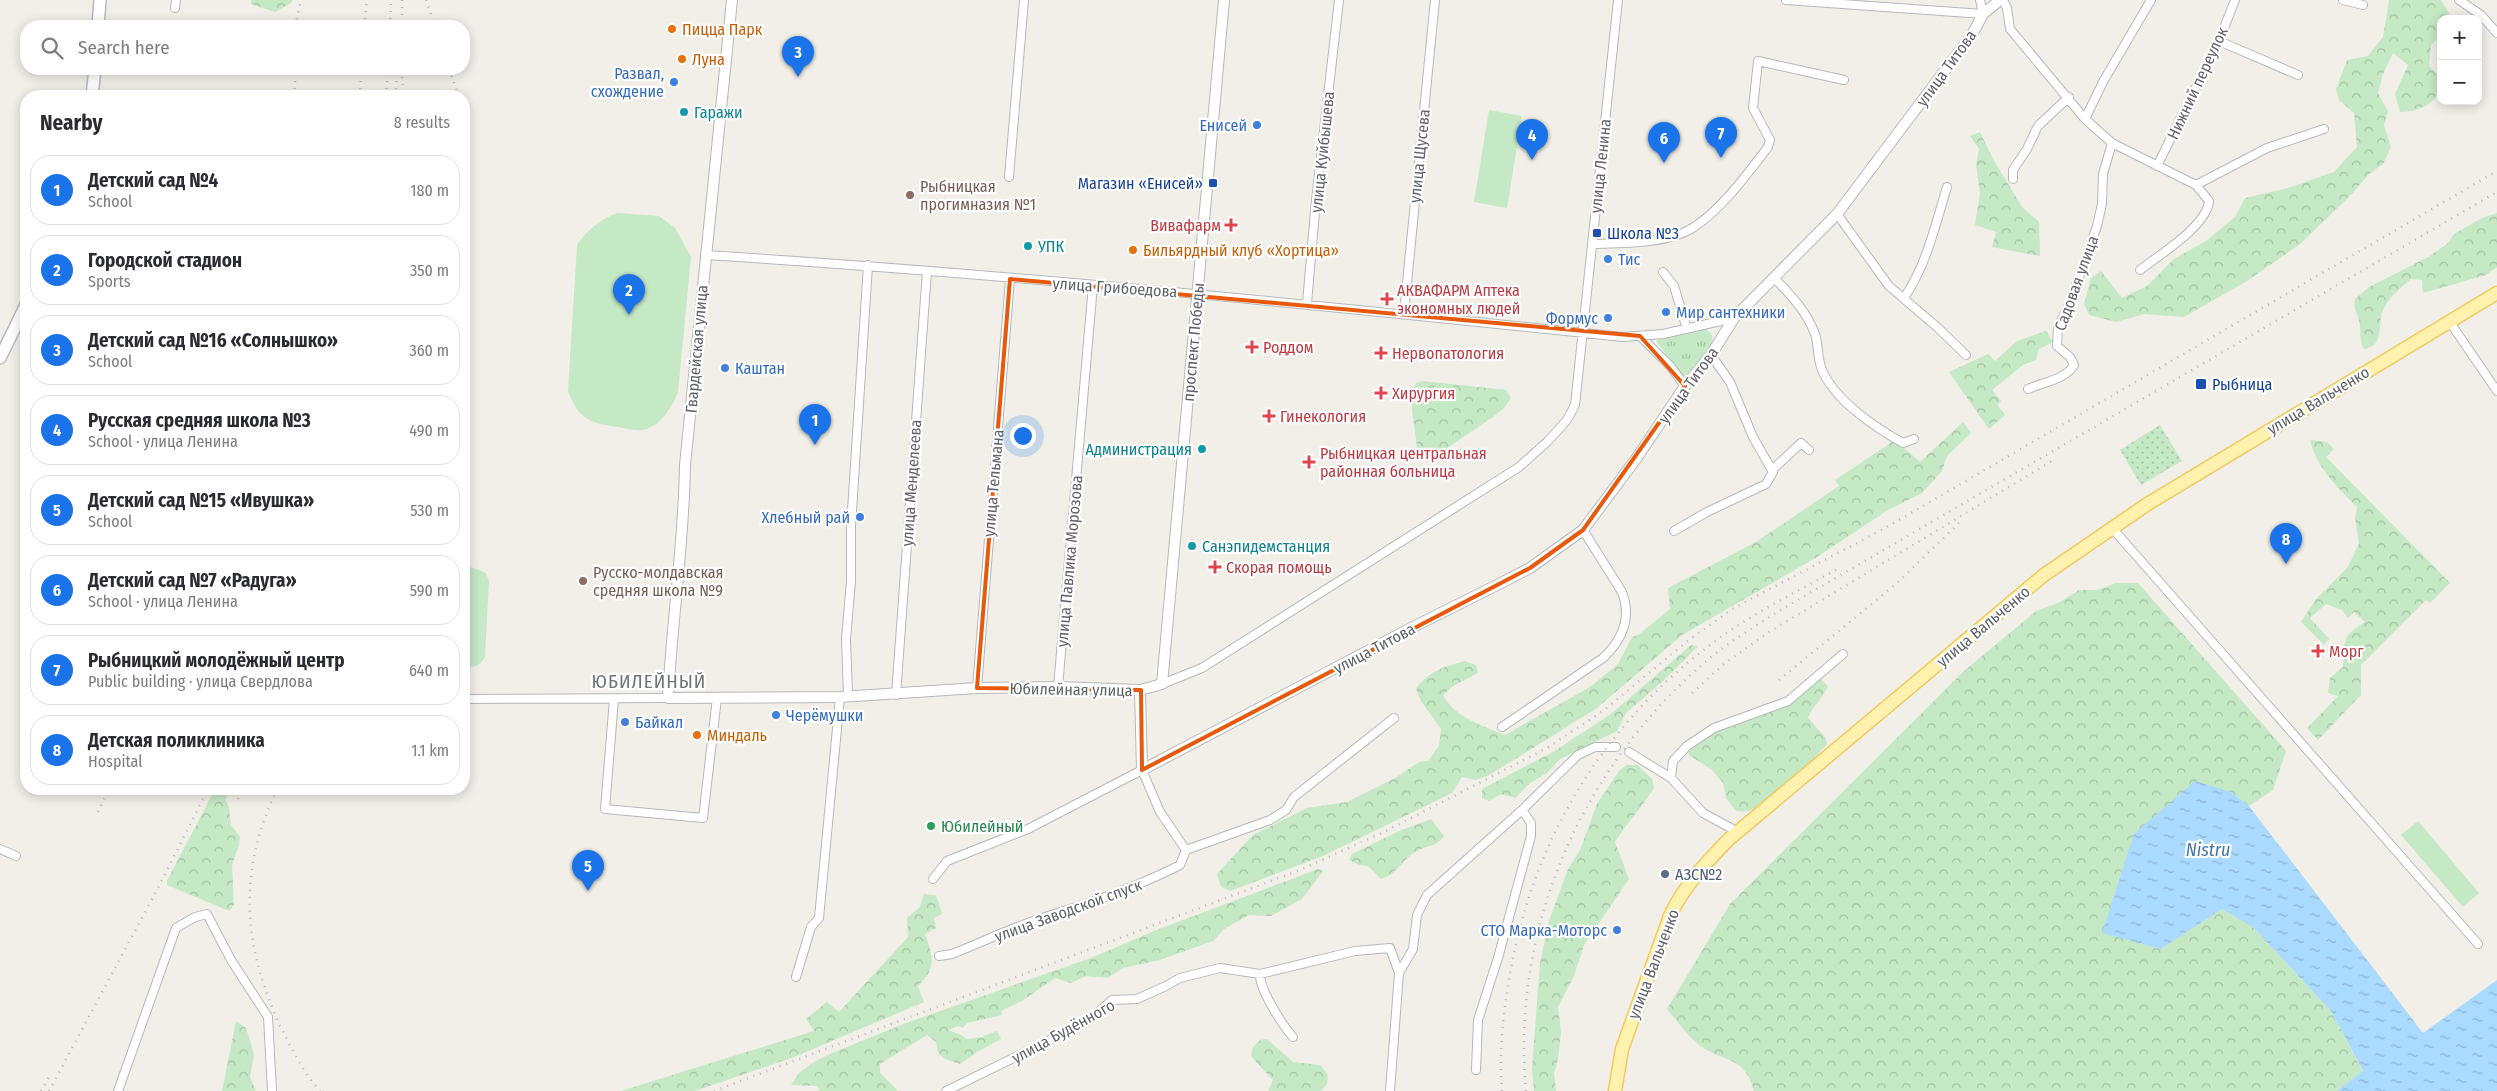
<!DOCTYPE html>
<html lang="en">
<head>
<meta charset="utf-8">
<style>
	body { margin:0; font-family:"Fira Sans Condensed",sans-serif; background:#f2f2f3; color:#2b2b33 }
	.controls { position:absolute; right:15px; top:15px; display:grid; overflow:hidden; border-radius:10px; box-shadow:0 2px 12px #0003 }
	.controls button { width:45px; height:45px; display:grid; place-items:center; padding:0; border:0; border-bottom:1px solid #e1e1e2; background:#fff; color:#2b2b33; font:25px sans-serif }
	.you { position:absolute; left:1022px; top:435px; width:18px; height:18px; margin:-12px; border:4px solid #fff; border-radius:50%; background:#1a73e8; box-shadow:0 0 0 8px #1a73e833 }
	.badge { display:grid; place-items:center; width:32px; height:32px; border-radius:50%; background:#1a73e8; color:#fff; font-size:16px; font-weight:700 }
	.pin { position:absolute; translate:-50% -41px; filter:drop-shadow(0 1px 2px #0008) }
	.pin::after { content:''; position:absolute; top:26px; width:18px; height:15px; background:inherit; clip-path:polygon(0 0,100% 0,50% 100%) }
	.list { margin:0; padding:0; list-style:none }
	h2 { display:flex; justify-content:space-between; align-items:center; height:65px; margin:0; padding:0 20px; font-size:21px }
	h2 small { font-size:16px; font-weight:400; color:#7c7c81 }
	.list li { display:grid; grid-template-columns:32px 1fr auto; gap:15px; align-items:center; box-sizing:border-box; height:70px; margin:0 10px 10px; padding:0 10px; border:1px solid #e1e1e2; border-radius:20px }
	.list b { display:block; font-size:19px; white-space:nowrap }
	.list p { margin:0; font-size:16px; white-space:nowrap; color:#7c7c81 }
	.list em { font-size:16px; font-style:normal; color:#7c7c81 }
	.icon { flex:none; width:28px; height:28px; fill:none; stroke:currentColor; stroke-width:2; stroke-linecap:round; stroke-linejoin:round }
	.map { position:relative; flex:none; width:2497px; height:1091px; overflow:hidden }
	.search { position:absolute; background:#fff; box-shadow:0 2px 12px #0003; left:20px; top:20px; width:450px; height:55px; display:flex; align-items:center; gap:12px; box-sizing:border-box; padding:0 18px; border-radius:20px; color:#7c7c81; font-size:19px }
	.panel { position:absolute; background:#fff; box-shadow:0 2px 12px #0003; left:20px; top:90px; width:450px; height:705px; border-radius:20px }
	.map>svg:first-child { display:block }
</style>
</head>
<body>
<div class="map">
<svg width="2497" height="1091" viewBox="0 0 2497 1091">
	<defs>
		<pattern id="grass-tufts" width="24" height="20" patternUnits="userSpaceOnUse" patternTransform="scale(1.25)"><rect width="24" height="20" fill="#c5e8c5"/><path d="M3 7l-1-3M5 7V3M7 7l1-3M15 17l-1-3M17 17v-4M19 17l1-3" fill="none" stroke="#a3c0a4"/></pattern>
		<pattern id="forest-crowns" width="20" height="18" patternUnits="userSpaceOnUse" patternTransform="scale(1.25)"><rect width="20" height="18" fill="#c5e8c5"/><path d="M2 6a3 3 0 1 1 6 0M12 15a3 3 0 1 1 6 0" fill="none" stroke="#a3c0a4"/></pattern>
		<pattern id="park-dots" width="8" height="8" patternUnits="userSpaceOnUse" patternTransform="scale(1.25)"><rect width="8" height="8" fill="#c5e8c5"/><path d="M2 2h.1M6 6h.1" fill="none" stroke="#a3c0a4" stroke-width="1.8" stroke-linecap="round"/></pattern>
		<pattern id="water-ripples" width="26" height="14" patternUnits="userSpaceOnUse" patternTransform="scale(1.25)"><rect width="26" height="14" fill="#aadaff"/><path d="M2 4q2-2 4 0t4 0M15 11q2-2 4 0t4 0" fill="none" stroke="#8eb4d2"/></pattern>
	</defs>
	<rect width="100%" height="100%" fill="#f1efe8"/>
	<path fill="url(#grass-tufts)" d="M1702,329L1707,330L1712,335L1713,344L1686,376L1681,375L1656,341L1663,338Z"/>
	<path fill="url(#forest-crowns)" d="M251,0H293L291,3L275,12L251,4Z
		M2389,0H2441L2449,13L2448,19H2441V35L2431,45L2429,66L2441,79C2441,102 2421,112 2400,112L2395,94L2408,65L2393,53L2383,74L2378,93L2388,111L2384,125L2391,147L2383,164L2369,174L2352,194L2300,244L2247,281L2184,317L2144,314L2116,322L2089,315L2084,304L2091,278L2101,271L2122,298L2147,286L2174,259L2206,241L2235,217L2245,198L2288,188L2334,172L2357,147L2354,113L2339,100L2336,89L2347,60L2368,56L2383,37Z
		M1980,132L1993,159L2022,207L2039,222L2040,256L1992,247L1996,232L1975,225L1980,194L1976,164L1979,149L1970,136Z
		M2497,213V267L2486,275L2423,293L2422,280L2411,279C2402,287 2389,297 2384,308C2376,323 2386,346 2364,349C2358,338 2362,331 2359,320C2357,312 2353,308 2355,299L2369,287L2430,256L2448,243L2454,234L2482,218Z
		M2046,331L2053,342L2039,349L2036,360L2023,365L1992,390L2001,401L1997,405L2005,415L1989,429L1949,372L1988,354L1995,361L2017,341Z
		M1423,381L1506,390L1511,398L1504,408L1493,417L1434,457L1426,459L1417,456C1418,432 1406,407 1416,383Z
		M1963,422L1971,433L1947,456L1942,471L1922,493L1888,510L1817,557L1682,635L1597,708L1533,748L1489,775L1475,780L1462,777L1452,793L1323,856L1230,891L1221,887L1217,874L1253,835L1307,808L1347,802L1395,778L1419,762L1428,761L1439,746L1441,729L1421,701L1416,689C1427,672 1446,666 1465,661L1476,665L1478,673L1453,686L1443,695C1454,717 1483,726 1505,735L1590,687L1618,664L1632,637L1638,635L1670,609L1668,588L1756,542L1839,486L1835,480L1895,440L1920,462Z
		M2310,440L2327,442L2334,449L2326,457L2450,583L2430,603L2426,600L2361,665V695L2318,740L2307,728L2338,696L2328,693L2330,678L2343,667C2346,640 2340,637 2365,622L2354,612L2348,618L2342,610L2326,604L2310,618L2329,639L2324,645L2301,622L2316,599L2348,567L2359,543L2355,518L2357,507C2338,488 2316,467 2310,440Z
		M2116,583H2138L2286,751L2273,790L2249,806L2231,792L2161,949L2222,909L2254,928L2331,1011L2363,1072L2337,1091H1754C1746,1056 1720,1061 1699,1045C1687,1035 1677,1021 1667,1009L1730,904L1963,672L2036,611L2058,603L2079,590H2098Z
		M1691,645L1697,647L1663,681L1626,713L1617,731L1560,759L1547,773L1530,783L1515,798L1501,794L1489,801L1482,798V789L1553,752L1611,714Z
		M1817,676L1828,686C1822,700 1813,705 1808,718L1826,738L1827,744C1813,761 1768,805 1748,811C1745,812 1739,811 1736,811L1726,798L1723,783L1712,770L1689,755L1687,746L1714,728L1788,701Z
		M1626,765H1637L1652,779L1654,788C1642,807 1627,823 1615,842L1629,879L1584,945L1574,976L1558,1007L1561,1032L1558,1059L1554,1073L1556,1091H1534L1532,1069L1540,963L1549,921L1568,869L1580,850L1597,804L1619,771Z
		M215,789H231L225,800L229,807L231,825L240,837L239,845L232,865L234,905L229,911L167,885V881Z
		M1431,819L1444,836C1436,847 1428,845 1417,851C1403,858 1397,875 1381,879L1368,866L1359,865L1349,860L1352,854L1399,831Z
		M1318,869L1323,871L1302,899L1271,916L1249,915L1224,929L1213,941L1160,960L1123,968L1107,978L1086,976L1071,983L1055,978L1022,1001L1001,1011L1002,1015L967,1023L963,1028L958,1026L948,1030L963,1036L966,1039L982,1037L997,1031L1001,1039L977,1052L960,1064L945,1059L938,1053L936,1042L927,1035L880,1064V1073L898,1091H817L820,1089L816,1086L791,1085L799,1073L814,1062L830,1054L906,1023L1091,958L1154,931Z
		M924,894L936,895L942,914L934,918L936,928L925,934C933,955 937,969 918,986L924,1002L794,1057L695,1091H621L814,1031L806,1019L827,1002L839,1012L908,937L907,918L920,907Z
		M236,1021L246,1028L254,1054L250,1077L256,1091H222Z
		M1267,1039L1293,1062L1320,1065L1328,1075L1327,1084L1321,1091H1268L1273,1080L1251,1056L1253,1047L1260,1040Z"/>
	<path fill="url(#park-dots)" d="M2160,425L2182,461L2141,485L2120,450Z"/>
	<path fill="#c5e8c5" d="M1489,110L1522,116L1507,208L1474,202Z
		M617,213L659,216L675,228L691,257L678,392C672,407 660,428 641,430C634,431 625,428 618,427C589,423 579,419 568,391L577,245C586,231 601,219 617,213Z
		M471,567L486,573L489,581L485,657C480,665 474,669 464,666V569Z
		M2418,821L2479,893L2463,907L2401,835Z"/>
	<path fill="url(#water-ripples)" d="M2195,781L2231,792L2249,806L2423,1033L2497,980V1091H2337L2363,1071L2331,1011L2254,928L2222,909L2161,949L2102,933L2134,834Z"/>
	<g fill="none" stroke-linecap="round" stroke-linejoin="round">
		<g stroke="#b5b8bc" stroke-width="10">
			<path id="minor" d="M1786,0L1983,14L1980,0
				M2003,0L2007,8L2010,29L2085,119L2112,143L2196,185L2209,201C2207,226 2159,255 2140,270
				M2343,0L2363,5
				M2459,0L2481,15L2497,33
				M175,8L176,0
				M2219,41L2298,75
				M2085,119L2104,80L2151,0
				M2157,166L2219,41L2235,0
				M1009,177L1024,0
				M2013,179V170L2027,149L2038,126L2069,97
				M2196,185L2267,148L2324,129
				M1837,214L1889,286L1937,327L1966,355
				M1592,244C1621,243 1669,244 1694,227C1721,210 1748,173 1768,147L1770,140L1753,108L1758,61L1844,80
				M705,255C1012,274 1317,305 1623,337L1663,334L1734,318
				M1663,272L1674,286L1687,329
				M1774,278C1791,295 1807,312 1815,334C1819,346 1817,361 1823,372C1836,401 1876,428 1903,443L1914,439
				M1904,298C1927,264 1935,226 1947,187
				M1307,303L1316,200L1339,0
				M1404,313L1435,0
				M2449,321L2497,391
				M1640,336L1671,367L1685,386
				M2028,389C2044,382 2066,379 2074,365L2070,357L2057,346L2058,327L2070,303L2097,226L2102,204L2103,174L2112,143
				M1772,470L1801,443L1809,450
				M2112,528L2478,944
				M1674,531L1707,512L1766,484L1773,472L1753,437L1730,382L1711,355
				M1162,684L1202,668L1519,467L1548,441L1567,420L1575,405L1618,0
				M1058,687L1093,285
				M977,688L1010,279
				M848,695L846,639L851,581V526L868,265
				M896,695L927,271
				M464,699L668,698
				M614,699L605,809L703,818L717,698
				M1502,727L1603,658C1622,640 1632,618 1622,592L1583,530
				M1629,752L1671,778L1703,813L1738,832
				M1671,778L1673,761L1687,746L1714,728L1788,701L1843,654
				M0,849L16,856
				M1186,850L1270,820L1286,810L1294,797L1394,718
				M933,879L947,861L1028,829L1142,770L1160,812L1186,850L1180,865C1137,887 1091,903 1045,917C1013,927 983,942 952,954L939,956
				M1260,974C1259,989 1283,1026 1293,1037
				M796,977L811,927L819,918L840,697
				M1476,1070L1478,1020L1498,958L1531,836V823L1522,810
				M118,1091L176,928L195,917L207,914L231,960L268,1017L272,1091
				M946,1091L1087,1022L1112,1000L1137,999L1166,986L1180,978L1220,968L1260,974L1355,951L1390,948L1399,973
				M1390,1091L1399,973L1413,949L1417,915L1427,895L1522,810L1578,755L1595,747H1616"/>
		</g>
		<g stroke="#b5b8bc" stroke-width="12">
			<path id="tertiary" d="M732,0L685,465C684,542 672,620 668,698L840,697L977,688L1058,687L1140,690L1162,684L1224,0
				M1140,690L1142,770L1415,626L1499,584L1530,568L1583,530L1636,459L1685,386L1711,355L1734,318L1837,214L1973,33L1983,14L2000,0"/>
		</g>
		<g stroke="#b6babf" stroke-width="14">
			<path id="secondary" d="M98,26L100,0
				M92,96L95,69
				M0,358L26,305"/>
		</g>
		<g stroke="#f2c960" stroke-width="15">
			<path id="primary" d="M1615,1091L1622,1049L1670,916C1683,887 1706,863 1728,840L2044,575L2146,505L2497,293"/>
		</g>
		<use href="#minor" stroke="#fff" stroke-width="8"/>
		<use href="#tertiary" stroke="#fff" stroke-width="10"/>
		<use href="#secondary" stroke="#fff" stroke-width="11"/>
		<use href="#primary" stroke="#fff2af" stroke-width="12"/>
		<path stroke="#b6b7b8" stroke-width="2.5" stroke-dasharray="1 6" stroke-linecap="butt" d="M402,0V26
			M426,0L435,26
			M295,26L301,0
			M364,26L367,0
			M390,26L391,0
			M449,69L459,96
			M402,77L404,96
			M294,96L296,69
			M360,96L361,69
			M386,96L388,69
			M395,96L398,69
			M464,111L469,125
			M1779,680L1896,584L1961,521
			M1692,693L1724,664L1769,632L2052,461
			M277,789C239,869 242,939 277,1019C289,1044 301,1070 320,1091
			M238,799L243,789
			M98,812L109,789
			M41,1091L50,1075
			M49,1091L157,890L208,789
			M714,1091L1300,870L1386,831L1547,748L1603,711L1685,643L1732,609L1887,527L2497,171
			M1502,1091C1499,1052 1503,1013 1510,974C1532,844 1600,729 1705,649C1746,616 1795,593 1841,567
			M1526,1091C1511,928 1581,769 1704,663C1727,643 1754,627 1779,611L2497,192"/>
	</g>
	<path fill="none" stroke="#e8590c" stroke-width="4" stroke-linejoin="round" d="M1010,279L1640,336L1685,386L1583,530L1530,568L1142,770L1141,690L977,688Z"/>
	<g fill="#e8710a" stroke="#fff" stroke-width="2">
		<circle cx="672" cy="29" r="5"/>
		<circle cx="682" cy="59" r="5"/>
		<circle cx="1133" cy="250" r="5"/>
		<circle cx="697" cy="735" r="5"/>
	</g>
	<g fill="#3f7fe0" stroke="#fff" stroke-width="2">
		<circle cx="674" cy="82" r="5"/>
		<circle cx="1257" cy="125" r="5"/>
		<circle cx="1608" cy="259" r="5"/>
		<circle cx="1666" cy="312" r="5"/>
		<circle cx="1608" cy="318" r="5"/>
		<circle cx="725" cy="368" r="5"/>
		<circle cx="860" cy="517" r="5"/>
		<circle cx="776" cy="715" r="5"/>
		<circle cx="625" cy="722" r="5"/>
		<circle cx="1617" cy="930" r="5"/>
	</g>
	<g fill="#0f9aa8" stroke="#fff" stroke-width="2">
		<circle cx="684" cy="112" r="5"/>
		<circle cx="1028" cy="246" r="5"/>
		<circle cx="1202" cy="449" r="5"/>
		<circle cx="1192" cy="546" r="5"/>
	</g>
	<g fill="#1a4fb4" stroke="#fff" stroke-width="2">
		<rect x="1208" y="178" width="10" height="10" rx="2.5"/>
		<rect x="1592" y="228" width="10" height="10" rx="2.5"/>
		<rect x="2195" y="378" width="12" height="12" rx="2.5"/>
	</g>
	<g fill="#8d6e63" stroke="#fff" stroke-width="2">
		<circle cx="910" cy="195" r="5"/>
		<circle cx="583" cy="581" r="5"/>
	</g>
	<g fill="#e0444e" stroke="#fff" stroke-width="2">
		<path d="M1228.5 217.5h5v5h5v5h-5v5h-5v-5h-5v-5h5z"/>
		<path d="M1384.5 291.5h5v5h5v5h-5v5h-5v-5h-5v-5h5z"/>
		<path d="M1249.5 339.5h5v5h5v5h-5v5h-5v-5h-5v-5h5z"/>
		<path d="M1378.5 345.5h5v5h5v5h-5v5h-5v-5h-5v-5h5z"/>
		<path d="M1378.5 385.5h5v5h5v5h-5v5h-5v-5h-5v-5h5z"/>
		<path d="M1266.5 408.5h5v5h5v5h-5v5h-5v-5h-5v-5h5z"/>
		<path d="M1306.5 454.5h5v5h5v5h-5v5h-5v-5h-5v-5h5z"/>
		<path d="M1212.5 559.5h5v5h5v5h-5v5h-5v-5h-5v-5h5z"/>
		<path d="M2315.5 643.5h5v5h5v5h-5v5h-5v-5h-5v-5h5z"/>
	</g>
	<circle fill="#2e9e5b" stroke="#fff" stroke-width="2" cx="931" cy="826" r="5"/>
	<circle fill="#5c6f8a" stroke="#fff" stroke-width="2" cx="1665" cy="874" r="5"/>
	<g text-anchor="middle" stroke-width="4.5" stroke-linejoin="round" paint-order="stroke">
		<g font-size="16" fill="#c56008" stroke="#fff" text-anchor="start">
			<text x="682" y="35">Пицца Парк</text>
			<text x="692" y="65">Луна</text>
			<text x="1143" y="256">Бильярдный клуб «Хортица»</text>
			<text x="707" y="741">Миндаль</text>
		</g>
		<g font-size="16" fill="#5f6368" stroke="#fff">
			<text transform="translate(1946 68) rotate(-54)" y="6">улица Титова</text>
			<text transform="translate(2197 83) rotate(-65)" y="6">Нижний переулок</text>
			<text transform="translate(1322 152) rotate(-84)" y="6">улица Куйбышева</text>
			<text transform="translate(1419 156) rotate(-84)" y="6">улица Щусева</text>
			<text transform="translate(1600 166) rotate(-84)" y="6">улица Ленина</text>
			<text transform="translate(2076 283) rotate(-70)" y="6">Садовая улица</text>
			<text transform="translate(1115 287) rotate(4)" y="6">улица Грибоедова</text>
			<text transform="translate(1193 342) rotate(-85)" y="6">проспект Победы</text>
			<text transform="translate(696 349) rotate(-85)" y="6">Гвардейская улица</text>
			<text transform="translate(1688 385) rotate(-54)" y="6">улица Титова</text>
			<text transform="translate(2318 400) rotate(-31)" y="6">улица Вальченко</text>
			<text transform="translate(911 483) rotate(-86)" y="6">улица Менделеева</text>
			<text transform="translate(993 483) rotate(-85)" y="6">улица Тельмана</text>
			<text transform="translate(1069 561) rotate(-85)" y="6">улица Павлика Морозова</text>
			<text transform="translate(1983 626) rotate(-40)" y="6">улица Вальченко</text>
			<text transform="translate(1374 648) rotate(-28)" y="6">улица Титова</text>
			<text transform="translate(1071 689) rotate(1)" y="6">Юбилейная улица</text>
			<text transform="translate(1068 910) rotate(-20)" y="6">улица Заводской спуск</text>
			<text transform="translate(1653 964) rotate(-69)" y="6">улица Вальченко</text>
			<text transform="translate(1063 1031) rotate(-29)" y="6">улица Будённого</text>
		</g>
		<g font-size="16" fill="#366cbe" stroke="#fff" text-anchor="end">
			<text x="664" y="79">Развал,<tspan x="664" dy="18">схождение</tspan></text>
			<text x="1247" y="131">Енисей</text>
			<text x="1618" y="265" text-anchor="start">Тис</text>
			<text x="1676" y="318" text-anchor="start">Мир сантехники</text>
			<text x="1598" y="324">Формус</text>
			<text x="735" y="374" text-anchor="start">Каштан</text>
			<text x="850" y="523">Хлебный рай</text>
			<text x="786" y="721" text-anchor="start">Черёмушки</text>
			<text x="635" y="728" text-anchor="start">Байкал</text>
			<text x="1607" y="936">СТО Марка-Моторс</text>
		</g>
		<g font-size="16" fill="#0d838f" stroke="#fff" text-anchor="start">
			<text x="694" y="118">Гаражи</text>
			<text x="1038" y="252">УПК</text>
			<text x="1192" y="455" text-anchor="end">Администрация</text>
			<text x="1202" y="552">Санэпидемстанция</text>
		</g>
		<g font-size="16" fill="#164399" stroke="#fff" text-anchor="start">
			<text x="1203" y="189" text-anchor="end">Магазин «Енисей»</text>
			<text x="1607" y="239">Школа №3</text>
			<text x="2212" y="390">Рыбница</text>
		</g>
		<g font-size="16" fill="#785e54" stroke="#fff" text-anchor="start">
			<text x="920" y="192">Рыбницкая<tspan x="920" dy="18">прогимназия №1</tspan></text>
			<text x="593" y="578">Русско-молдавская<tspan x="593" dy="18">средняя школа №9</tspan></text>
		</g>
		<g font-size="16" fill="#be3a42" stroke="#fff" text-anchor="start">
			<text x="1221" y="231" text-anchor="end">Вивафарм</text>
			<text x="1397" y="296">АКВАФАРМ Аптека<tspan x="1397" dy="18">экономных людей</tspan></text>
			<text x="1263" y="353">Роддом</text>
			<text x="1392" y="359">Нервопатология</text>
			<text x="1392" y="399">Хирургия</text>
			<text x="1280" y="422">Гинекология</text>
			<text x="1320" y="459">Рыбницкая центральная<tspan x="1320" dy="18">районная больница</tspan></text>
			<text x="1226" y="573">Скорая помощь</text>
			<text x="2329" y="657">Морг</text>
		</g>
		<g font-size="16" fill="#27864d" stroke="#fff" text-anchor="start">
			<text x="941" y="832">Юбилейный</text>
		</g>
		<g font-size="16" fill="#4e5e75" stroke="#fff" text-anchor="start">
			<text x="1675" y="880">АЗС№2</text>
		</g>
		<g font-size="18" font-style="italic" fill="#4174aa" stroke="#fff">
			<text x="2208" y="856">Nistru</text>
		</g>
		<g font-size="19" letter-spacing="1" fill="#70757a" stroke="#fff">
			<text x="649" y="688">ЮБИЛЕЙНЫЙ</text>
		</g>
	</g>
</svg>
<div class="controls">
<button>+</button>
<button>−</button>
</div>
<div class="you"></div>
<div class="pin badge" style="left:815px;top:445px">1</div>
<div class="pin badge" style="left:629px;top:315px">2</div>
<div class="pin badge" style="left:798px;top:77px">3</div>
<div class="pin badge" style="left:1532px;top:160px">4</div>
<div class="pin badge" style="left:588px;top:891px">5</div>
<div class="pin badge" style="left:1664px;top:163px">6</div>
<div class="pin badge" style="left:1721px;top:158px">7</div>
<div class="pin badge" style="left:2286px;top:564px">8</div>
<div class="search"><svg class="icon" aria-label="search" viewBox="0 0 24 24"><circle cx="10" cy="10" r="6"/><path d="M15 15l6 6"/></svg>Search here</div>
<section class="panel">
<h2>Nearby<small>8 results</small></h2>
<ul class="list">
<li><span class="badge">1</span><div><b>Детский сад №4</b><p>School</p></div><em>180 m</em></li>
<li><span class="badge">2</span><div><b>Городской стадион</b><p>Sports</p></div><em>350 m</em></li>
<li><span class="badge">3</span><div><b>Детский сад №16 «Солнышко»</b><p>School</p></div><em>360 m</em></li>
<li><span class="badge">4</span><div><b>Русская средняя школа №3</b><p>School · улица Ленина</p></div><em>490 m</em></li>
<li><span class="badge">5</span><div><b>Детский сад №15 «Ивушка»</b><p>School</p></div><em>530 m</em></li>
<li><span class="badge">6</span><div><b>Детский сад №7 «Радуга»</b><p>School · улица Ленина</p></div><em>590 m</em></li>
<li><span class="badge">7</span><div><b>Рыбницкий молодёжный центр</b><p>Public building · улица Свердлова</p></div><em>640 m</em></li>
<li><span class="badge">8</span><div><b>Детская поликлиника</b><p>Hospital</p></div><em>1.1 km</em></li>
</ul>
</section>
</div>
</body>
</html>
